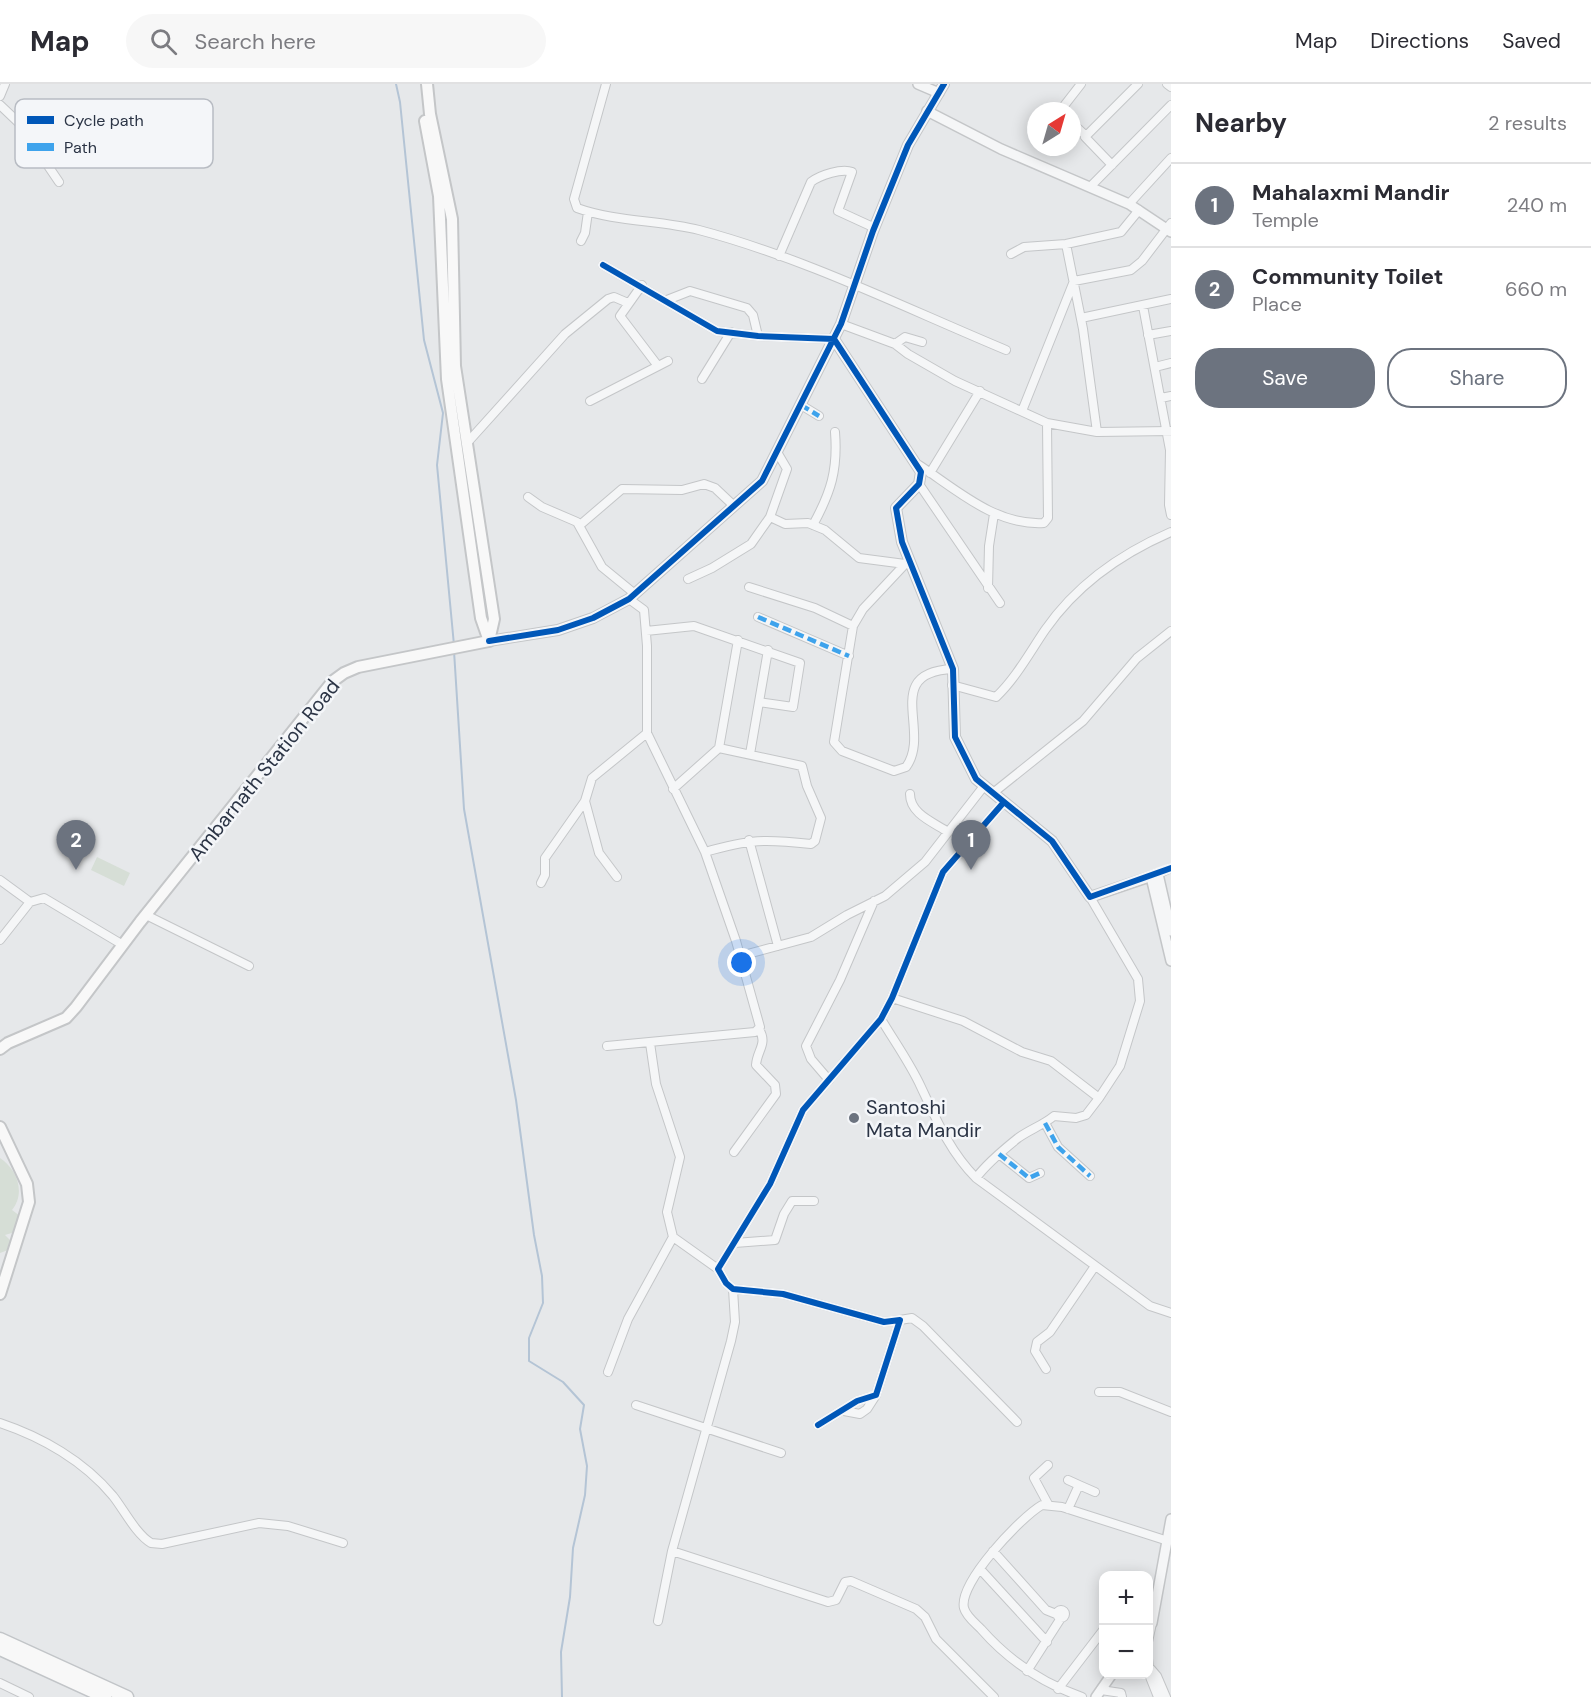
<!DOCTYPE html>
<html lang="en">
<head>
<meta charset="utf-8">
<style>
	body { margin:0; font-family:"DM Sans",sans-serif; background:#f7f7f7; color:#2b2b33 }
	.controls { position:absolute; right:18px; bottom:18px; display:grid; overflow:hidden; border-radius:12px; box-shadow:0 3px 15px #0003 }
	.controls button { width:54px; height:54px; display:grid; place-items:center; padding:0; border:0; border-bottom:2px solid #e1e1e2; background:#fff; color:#2b2b33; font:30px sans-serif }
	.compass { position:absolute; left:1027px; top:18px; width:54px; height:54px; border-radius:50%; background:#fff; box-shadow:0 3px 15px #0003; rotate:37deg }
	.you { position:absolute; left:742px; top:879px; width:21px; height:21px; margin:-15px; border:4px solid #fff; border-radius:50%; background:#1a73e8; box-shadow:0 0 0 9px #1a73e833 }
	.badge { display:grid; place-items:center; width:39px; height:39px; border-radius:50%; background:#6c737f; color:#fff; font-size:20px; font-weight:700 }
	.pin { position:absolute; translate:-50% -50px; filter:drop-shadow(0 2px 3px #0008) }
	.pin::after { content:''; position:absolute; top:32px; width:21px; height:18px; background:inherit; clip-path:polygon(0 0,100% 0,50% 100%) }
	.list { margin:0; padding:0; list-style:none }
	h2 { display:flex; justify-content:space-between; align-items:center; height:78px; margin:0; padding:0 24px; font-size:26px }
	h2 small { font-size:20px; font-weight:400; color:#7c7c81 }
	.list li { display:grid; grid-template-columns:39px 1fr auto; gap:18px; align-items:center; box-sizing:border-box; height:84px; padding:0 24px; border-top:2px solid #e1e1e2 }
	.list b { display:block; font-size:22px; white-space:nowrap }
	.list p { margin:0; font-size:20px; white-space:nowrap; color:#7c7c81 }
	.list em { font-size:20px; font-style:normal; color:#7c7c81 }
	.actions { display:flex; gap:12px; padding:18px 24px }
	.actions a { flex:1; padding:14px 0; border:2px solid #6c737f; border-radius:24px; text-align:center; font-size:21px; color:#6c737f }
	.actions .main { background:#6c737f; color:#fff }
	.icon { flex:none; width:33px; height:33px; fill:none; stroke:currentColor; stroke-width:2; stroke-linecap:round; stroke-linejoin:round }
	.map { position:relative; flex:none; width:1171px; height:1613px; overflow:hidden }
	header { display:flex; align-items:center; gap:36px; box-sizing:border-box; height:84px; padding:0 30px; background:#fff; border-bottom:2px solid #e1e1e2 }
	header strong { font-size:28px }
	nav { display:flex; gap:33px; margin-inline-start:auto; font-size:21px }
	.search { width:420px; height:54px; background:#f7f7f7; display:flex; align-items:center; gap:15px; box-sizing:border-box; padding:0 21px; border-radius:33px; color:#7c7c81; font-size:22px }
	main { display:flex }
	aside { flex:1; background:#fff }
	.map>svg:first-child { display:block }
</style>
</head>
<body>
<header>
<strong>Map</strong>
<div class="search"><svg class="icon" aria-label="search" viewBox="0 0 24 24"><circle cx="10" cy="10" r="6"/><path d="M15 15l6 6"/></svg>Search here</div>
<nav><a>Map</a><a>Directions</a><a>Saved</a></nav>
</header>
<main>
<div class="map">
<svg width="1171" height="1613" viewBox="0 0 1171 1613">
	<rect width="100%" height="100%" fill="#e6e8ea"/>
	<path fill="#d6ded6" d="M97,773L130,789L124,802L91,786Z
		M0,1074C17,1085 26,1109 12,1126L20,1132L15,1148L5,1151L12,1158L8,1166L0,1169Z"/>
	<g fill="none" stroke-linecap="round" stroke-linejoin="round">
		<path stroke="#b4c4d5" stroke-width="2" d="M396,0L400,18L424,256L443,329L437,381L454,561
			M454,567L464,725L516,1016L534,1151L542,1192L543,1219L529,1254V1277L563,1298L584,1321L580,1345L587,1382L585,1411L573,1464L570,1513L561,1568L562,1613"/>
		<g stroke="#c4c6c8" stroke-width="10">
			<path id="minor" d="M606,0L574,115L577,124C616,138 659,136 699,146C805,174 905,224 1006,266
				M1167,0L1171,3
				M0,12L5,0
				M0,21L19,39L59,98
				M1060,27L1081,0
				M1072,39L1085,51
				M1112,81L1085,53L1138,0
				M1090,103L1171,21
				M1129,120L1171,74
				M581,157L585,149L588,128
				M1066,160L1083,245L1097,348
				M1011,170L1024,163L1066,160L1121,148L1139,126
				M779,172L811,98C820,91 842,84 852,88L838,127L875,144
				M603,181L717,247L758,252L834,255
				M642,201L620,232L658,282
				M667,216L690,207L747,224L753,231L758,252
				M1143,222L1170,366L1169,421L1171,431
				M1081,234L1171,215
				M841,240L895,260L908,270L955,297L1047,339L1097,348L1171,347
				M1148,251L1171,247
				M895,260L905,253L922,258
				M1155,283L1171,279
				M702,295L731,248
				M1161,314L1171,312
				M590,317L668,277
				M801,321L819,332
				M1022,327L1074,197L1131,186L1142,177L1171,139
				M467,359L565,250L608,215L614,213L628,219
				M919,381C957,406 996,442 1044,439L1048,434L1047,339
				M930,389L980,307
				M919,400L1000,519
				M528,413L542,423L577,438L602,483L635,510
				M770,433L787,385L777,368
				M580,441L622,405L682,406L704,400L715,404L733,421
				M813,441C831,408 838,386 835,348
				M688,495L712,484L751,460L770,433L785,440L808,439L825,446L859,474L905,480
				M749,503L815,524L853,542L834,658L842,667L894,687L906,683C932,648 881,588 953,585
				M988,504L989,462L994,430
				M758,533L849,572
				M853,542L863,525L908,477
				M646,547L694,542L800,579L793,623L759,618
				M952,601L996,613C1016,594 1030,568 1045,546C1077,500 1120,470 1171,448
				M719,664L738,556
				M750,670L768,566
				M673,705L719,664L802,682L807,702L821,734L815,757L811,760C765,755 750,755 705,768
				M993,709L1083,637L1137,574L1171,547
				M910,710C910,730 933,738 948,748
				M585,717L599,769L617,793
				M749,756L778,862
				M1158,790L1171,784
				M0,796L30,818L44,814L123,861
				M541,799L545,791V774L585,717L592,694L647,649
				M146,831L249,882
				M0,856L30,818
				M740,872L811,853L847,831L885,812L925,778L984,702
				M892,914L963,937L1022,968L1051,977L1099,1014
				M881,935C894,957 910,979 921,1003C936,1035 950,1068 976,1094L1150,1222L1171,1229
				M650,959L656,1000L680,1073L667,1128L673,1153L718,1185
				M607,962L755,948L760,943L736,857L705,768L647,649V562L644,526L629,515
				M829,996L811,975L806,962L840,896L874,817
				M1045,1039L1058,1063L1090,1092
				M734,1068L776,1010L775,1001L756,981C757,966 768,960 759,945
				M999,1070L1029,1094L1040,1089
				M976,1094C987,1079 1003,1066 1018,1054C1029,1046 1043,1041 1054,1032L1076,1034L1086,1031L1099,1014L1120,982L1140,917L1138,895L1090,813
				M735,1159L775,1156L784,1130L792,1117H814
				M900,1236L912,1234L923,1242L1017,1338
				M1046,1285L1035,1267L1037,1258L1050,1248L1095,1182
				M608,1288L628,1235L673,1153
				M1099,1308H1120L1171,1328
				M636,1321L781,1369
				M844,1327L860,1330L867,1325L876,1311
				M0,1339C42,1353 84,1377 113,1412C124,1426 136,1450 151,1459L162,1460L259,1439L288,1442L343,1459
				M818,1341L857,1317L876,1311L900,1236L884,1238L783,1210L733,1205L726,1199L718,1185L770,1100L803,1026L881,935L892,914L943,788L1004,718
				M1068,1396L1079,1401L1068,1425
				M1079,1401L1095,1408
				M1048,1420L1034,1394L1048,1381
				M672,1467L828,1518L836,1516L845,1498L851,1497L916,1525L925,1533L936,1555L994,1613
				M993,1467L1046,1526L1056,1530
				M980,1485L1047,1558
				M1057 1530a4 4 0 1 1 8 0a4 4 0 1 1-8 0Z
				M658,1537L672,1467L731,1257L735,1238L733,1205
				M1148,1558L1152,1539
				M1148,1575L1150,1593L1158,1613
				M1151,1585L1157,1592L1166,1613
				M1027,1587L1061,1534
				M0,1599L29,1613
				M1058,1605L1104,1545
				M1101,1606L1121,1609L1122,1613
				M1082,1613C1042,1599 1009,1577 981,1545C975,1539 966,1532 964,1524C958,1499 1021,1433 1042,1421L1062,1423L1168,1457"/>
		</g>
		<g stroke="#c4c6c8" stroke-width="12">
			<path id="tertiary" d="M918,0L939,9
				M927,27L1001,65L1129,120L1171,148
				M834,255L921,388L919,400L896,424L902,458L953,585L955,653L976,695L1052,757L1090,813L1158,790L1171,847
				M489,557L558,546L593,534L629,515L762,397L841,240L873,147L908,61L944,0
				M1151,793L1171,877
				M1148,1543L1152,1539L1171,1435
				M1096,1613L1112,1590"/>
		</g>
		<g stroke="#c4c6c8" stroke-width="14">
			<path id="secondary" d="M427,0L430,30L452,135L455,282L494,535L489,557
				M425,37L439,112L447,295L481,534L489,557
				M0,965L8,959L66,934L76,923L140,838L333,597L344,589L358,583L489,557
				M0,1043L27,1100L29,1118L0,1210"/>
		</g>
		<g stroke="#c2c5c8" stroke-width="15">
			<path id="primary" d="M0,1555L127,1613
				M0,1565L105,1613"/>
		</g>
		<use href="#minor" stroke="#f5f6f7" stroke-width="8"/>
		<use href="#tertiary" stroke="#f5f6f7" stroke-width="9"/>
		<use href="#secondary" stroke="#f8f8f8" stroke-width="10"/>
		<use href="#primary" stroke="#f8f8f8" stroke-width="12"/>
		<path stroke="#3ea3ec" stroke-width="4.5" stroke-dasharray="9 4.5" stroke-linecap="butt" d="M801,321L819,332
			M758,533L849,572
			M1045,1039L1058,1063L1090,1092
			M999,1070L1029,1094L1040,1089"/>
		<g stroke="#f4f6f9" stroke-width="10">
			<path id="cycleway" d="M603,181L717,247L758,252L834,255L921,388L919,400L896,424L902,458L953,585L955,653L976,695L1052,757L1090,813L1171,784
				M489,557L558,546L593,534L629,515L762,397L841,240L873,147L908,61L944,0
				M818,1341L857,1317L876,1311L900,1236L884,1238L783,1210L733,1205L726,1199L718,1185L770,1100L803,1026L881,935L892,914L943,788L1004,718"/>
		</g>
		<use href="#cycleway" stroke="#0057b8" stroke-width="6"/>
	</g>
	<circle fill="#6c737f" stroke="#f4f6f9" stroke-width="2" cx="854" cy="1034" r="6"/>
	<g text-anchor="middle" stroke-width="5" stroke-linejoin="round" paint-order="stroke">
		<g font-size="20" fill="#2b3445" stroke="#f4f6f9">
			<text transform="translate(264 686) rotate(-51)" y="7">Ambarnath Station Road</text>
		</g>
		<g font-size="20" fill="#2b3445" stroke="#f4f6f9" text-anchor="start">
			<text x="866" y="1030">Santoshi<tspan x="866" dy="23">Mata Mandir</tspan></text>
		</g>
	</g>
	<rect x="15" y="15" width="198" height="69" rx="9" fill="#f4f6f9" stroke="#b8bcc3" stroke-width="1.5"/>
	<rect x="27" y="32" width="27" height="8" fill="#0057b8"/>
	<rect x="27" y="59" width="27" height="8" fill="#3ea3ec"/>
	<g font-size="16" fill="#2b3445">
		<text x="64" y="42">Cycle path</text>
		<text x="64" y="69">Path</text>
	</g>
</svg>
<div class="controls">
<button>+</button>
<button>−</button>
</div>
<svg class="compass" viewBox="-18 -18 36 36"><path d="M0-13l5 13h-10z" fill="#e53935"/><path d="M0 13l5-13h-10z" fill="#7c7c81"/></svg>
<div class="you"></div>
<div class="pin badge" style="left:971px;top:786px">1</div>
<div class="pin badge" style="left:76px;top:786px">2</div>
</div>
<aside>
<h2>Nearby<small>2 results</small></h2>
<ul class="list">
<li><span class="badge">1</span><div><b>Mahalaxmi Mandir</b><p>Temple</p></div><em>240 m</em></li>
<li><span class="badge">2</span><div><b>Community Toilet</b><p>Place</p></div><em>660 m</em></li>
</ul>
<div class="actions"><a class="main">Save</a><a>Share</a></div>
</aside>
</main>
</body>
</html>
